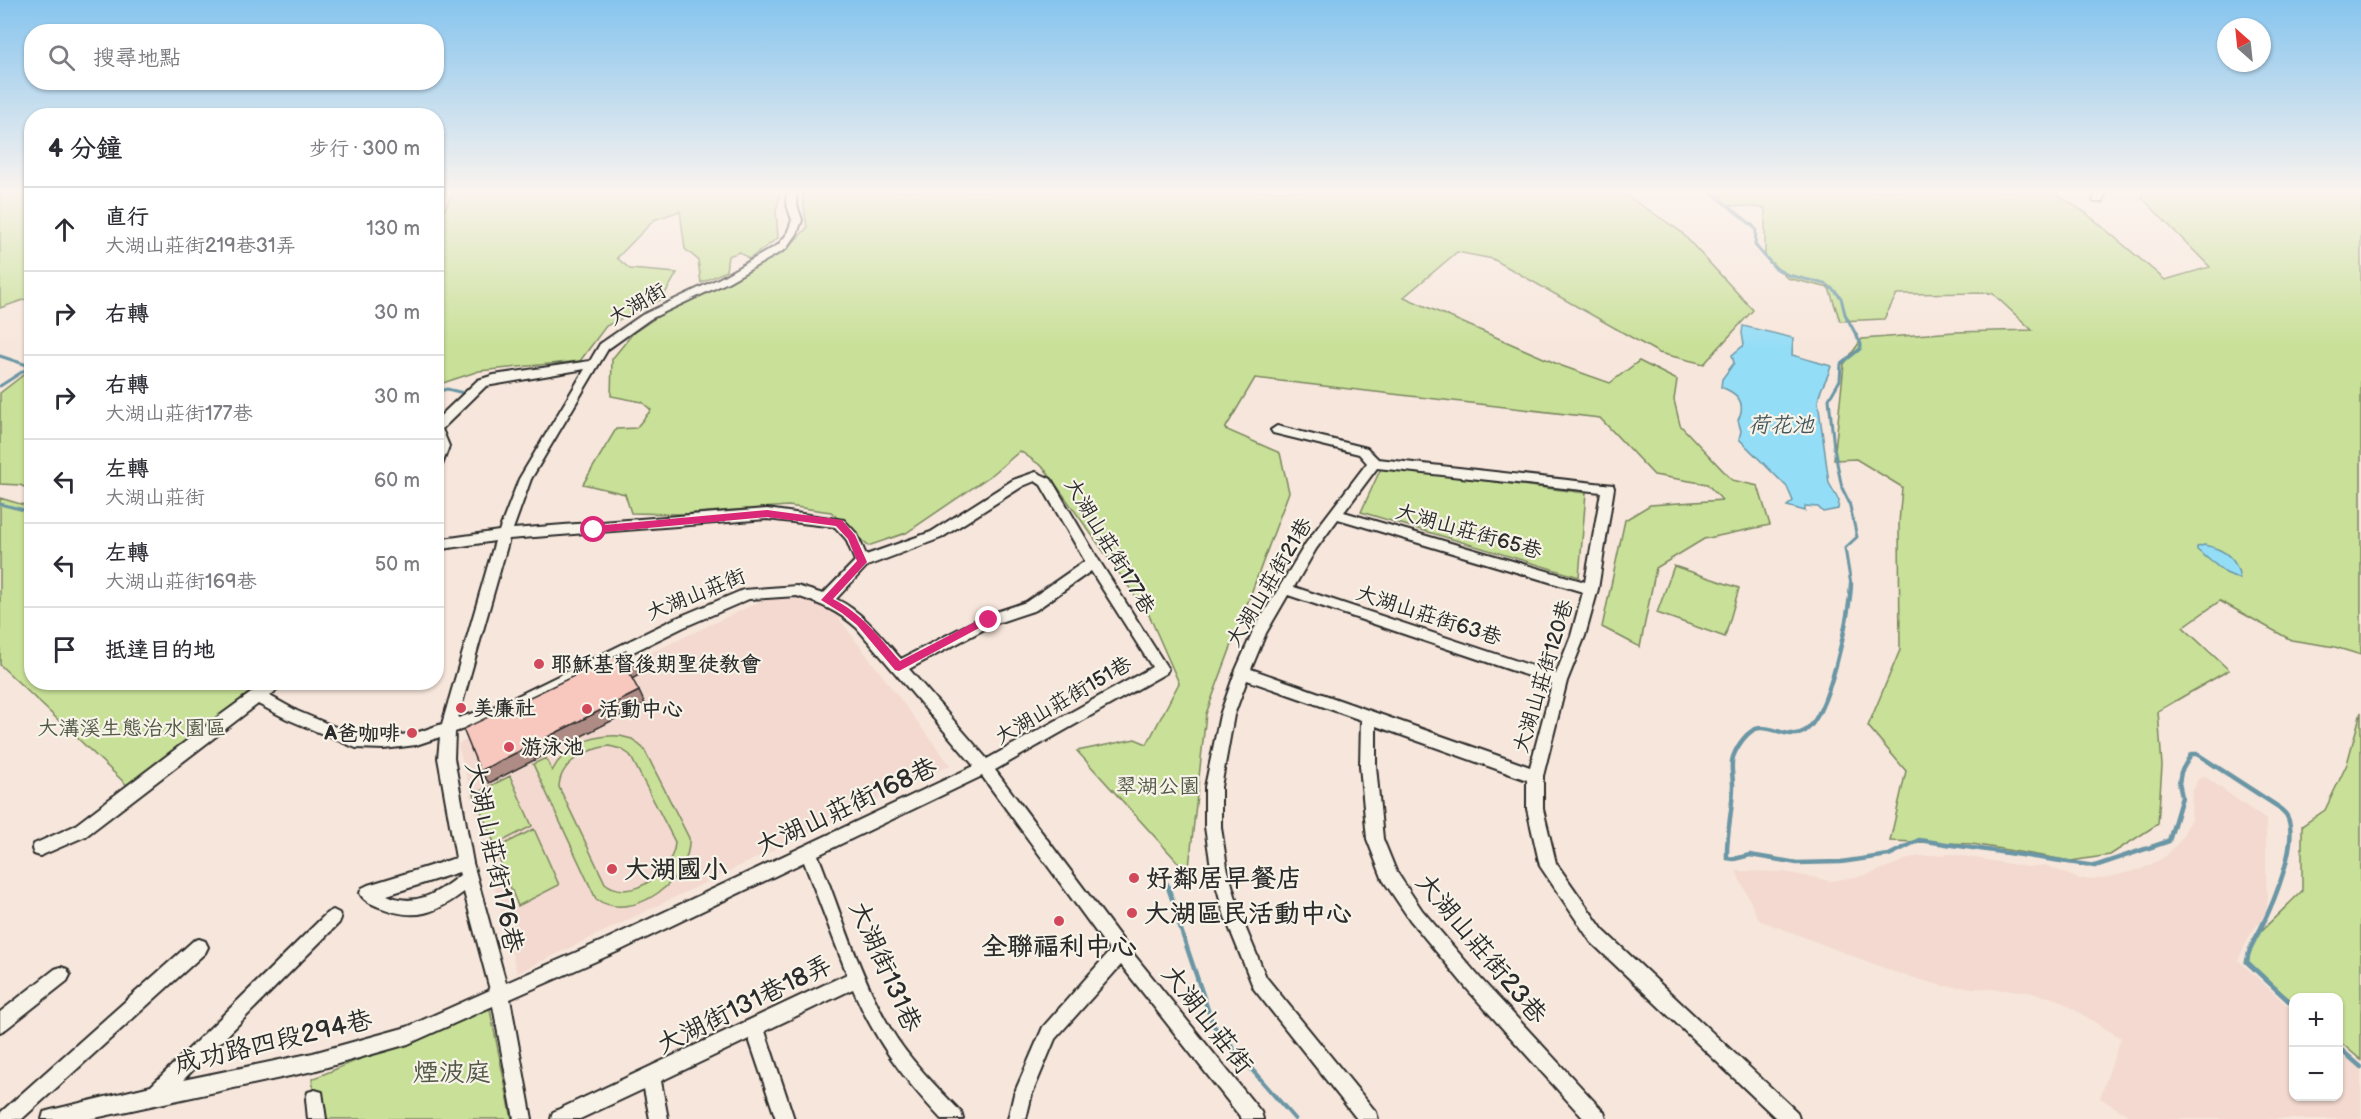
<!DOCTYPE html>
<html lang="zh-TW">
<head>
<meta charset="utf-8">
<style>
	body { margin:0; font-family:"Balsamiq Sans","LXGW WenKai TC",sans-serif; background:#f7f7f7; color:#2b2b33 }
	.controls { position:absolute; right:18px; bottom:18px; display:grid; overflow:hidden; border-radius:12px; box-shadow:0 2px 4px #0004 }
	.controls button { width:54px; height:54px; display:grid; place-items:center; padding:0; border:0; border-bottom:2px solid #e1e1e2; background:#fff; color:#2b2b33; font:30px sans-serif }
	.compass { position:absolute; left:2217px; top:18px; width:54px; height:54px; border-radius:50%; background:#fff; box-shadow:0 2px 4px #0004; rotate:333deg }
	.stop { position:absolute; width:18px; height:18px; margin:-14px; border:4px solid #db2777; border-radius:50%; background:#fff }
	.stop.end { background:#db2777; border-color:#fff; box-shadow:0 2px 6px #0008 }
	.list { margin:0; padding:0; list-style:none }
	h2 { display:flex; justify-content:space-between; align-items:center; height:78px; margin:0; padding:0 24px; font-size:26px }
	h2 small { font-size:20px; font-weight:400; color:#7c7c81 }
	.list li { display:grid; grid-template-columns:39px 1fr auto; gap:18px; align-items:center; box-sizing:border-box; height:84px; padding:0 24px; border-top:2px solid #e1e1e2 }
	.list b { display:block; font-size:22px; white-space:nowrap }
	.list p { margin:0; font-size:20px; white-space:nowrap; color:#7c7c81 }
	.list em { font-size:20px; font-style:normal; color:#7c7c81 }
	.icon { flex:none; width:33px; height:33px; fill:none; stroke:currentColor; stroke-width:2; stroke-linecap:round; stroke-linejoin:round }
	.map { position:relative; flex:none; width:2361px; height:1119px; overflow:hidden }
	.search { position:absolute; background:#fff; box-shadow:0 2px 4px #0004; left:24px; top:24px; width:420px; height:66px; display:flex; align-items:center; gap:15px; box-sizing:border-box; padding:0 21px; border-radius:24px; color:#7c7c81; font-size:22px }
	.panel { position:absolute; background:#fff; box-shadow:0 2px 4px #0004; left:24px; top:108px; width:420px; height:582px; border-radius:24px }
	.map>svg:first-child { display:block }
</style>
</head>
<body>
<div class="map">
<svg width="2361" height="1119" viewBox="0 0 2361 1119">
	<rect width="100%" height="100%" fill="#f7e6db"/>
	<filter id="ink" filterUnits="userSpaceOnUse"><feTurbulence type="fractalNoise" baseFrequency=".0167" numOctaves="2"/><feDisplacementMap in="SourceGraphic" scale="12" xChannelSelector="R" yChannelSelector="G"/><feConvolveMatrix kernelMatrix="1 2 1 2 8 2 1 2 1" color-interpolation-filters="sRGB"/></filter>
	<g filter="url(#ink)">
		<path fill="#f3d9cf" d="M765,599H797L823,607L837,616L950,765L517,973L458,744Z
			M2204,776L2266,820V884L2268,896L2266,916L2252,931L2238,960L2293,1011L2294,1096H2338L2339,1051L2361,1070V1119H2127L2128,1115L2100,1098L2121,1038L2057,999L2024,991L1944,986L1900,974L1759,920L1736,871L1784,872L1831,881L1867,875L1913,857L1951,854L2027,867L2045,865L2078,879H2101L2142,869L2165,857L2180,841L2191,819L2192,793L2198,779Z"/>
		<path fill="#c8e097" stroke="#7a8661" stroke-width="1.5" fill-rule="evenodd" d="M0,191H31L32,297L0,308Z
			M454,191H781L776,211L778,238L749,259L740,252L728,256L726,271L701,283L698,260L685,249L680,211L654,220L617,258L630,269L677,273L662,299L606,326L580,361L479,371L437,385V225Z
			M802,191H1620L1680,231L1753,310L1704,364L1659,353L1493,259L1457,252L1404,297L1562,366L1610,383L1639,361L1677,380L1674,400L1680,425L1732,480L1758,486L1770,525L1704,539L1656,568L1640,647L1602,627L1625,520L1650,505L1722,500L1707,484L1654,475L1600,418L1255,378L1225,429L1280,453L1289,492L1206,714L1188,876L1175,859L1077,751L1135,739L1147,744L1179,683L1149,615L1044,468L1020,451L993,474L906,533L868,546L831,512L788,506L682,514L631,513L625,494L583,484L616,429L636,428L651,410L642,402L611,396L612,359L633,333L669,309L785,251L807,228Z
			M1720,191H2052L2086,213L2165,280L2210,267L2142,198V191H2361V655L2335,647L2291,640L2220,601L2183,627L2229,670L2158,711L2162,766L2158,824L2110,855L2071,861L1972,844L1890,841L1906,771L1868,726L1900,650L1899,523L1902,487L1856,459L1834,460L1844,364L1862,339L1955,332L2032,330L1992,293L1897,294L1884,319L1840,321L1829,288L1787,278L1765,256V208L1725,205Z
			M31,369V490L20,485L0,484V393Z
			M1381,468L1586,493L1579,577L1361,512Z
			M0,498L31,507L32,682L266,683L128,786L0,665Z
			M1674,566L1739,588L1725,637L1657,613Z
			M2361,712V1060L2339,1041L2338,998H2294L2293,1002L2245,962L2256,936L2302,891V826L2325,810L2347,764Z
			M620,736L632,739L644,749L689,838C692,879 633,924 596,899L533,764L546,758L552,771C565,746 592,734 620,736ZM609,746L621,749L630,755L675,842C674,872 630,904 605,883L559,787C560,762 587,749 609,746Z
			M510,776L532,826L495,845L474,794Z
			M534,829L559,885L518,906L495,849Z
			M489,1005L512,1119H316L312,1079Z"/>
		<path fill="#94ddf6" stroke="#6a96a5" stroke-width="1.5" d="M1743,326L1793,338L1792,355L1831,366C1828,379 1820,387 1818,401L1829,483L1839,501L1838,509L1823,512L1818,507L1805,506V511L1787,506L1793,501L1787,487L1739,439L1741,431L1738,420C1747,402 1737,393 1721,387L1722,379L1734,363L1732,355L1744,345L1742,333Z
			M2204,545C2224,549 2237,558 2240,579L2226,573L2197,550V547Z"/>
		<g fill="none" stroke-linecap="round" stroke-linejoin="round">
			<path stroke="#6a96a5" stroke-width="3" d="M1710,191L1753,226L1756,230L1755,245L1775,268L1788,275L1826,284L1835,291L1841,298L1845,314L1861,344L1860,349L1841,364L1840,380L1829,399L1834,448L1842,488L1849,502L1857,537L1845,548L1851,585
				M0,356L27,365L25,370L0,386
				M436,392L447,389L468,394
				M0,504L32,512"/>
			<path stroke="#6a96a5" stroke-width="4.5" d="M1851,584C1850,613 1829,716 1805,731C1791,740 1775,727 1760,728C1748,729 1737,746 1733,757C1730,766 1733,776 1733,785C1733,809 1726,833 1727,858L1734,859L1750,855L1797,863L1841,862L1889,855L1919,840L2095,866L2169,841L2182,797L2179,783L2181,772L2191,754H2197L2277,806C2280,809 2285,812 2287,816C2300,841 2273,904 2261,928C2255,940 2248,949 2247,962L2294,1006
				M1167,884L1172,899
				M1179,924L1213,1025L1295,1119
				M2338,1047L2361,1067"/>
			<g stroke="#2b2b2b" stroke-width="4">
				<path id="minor" d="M787,191H797L796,202L802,220L797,234L786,249L728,282L650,319L608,349L531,479L513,529L767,509L844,520L857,534L866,555L931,532L1013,480L1036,472L1051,479L1098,559L1168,669L1166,673L995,770L1127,946L1261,1112L1263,1119H1242L1121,965L1055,1039L1032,1094L1026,1119H1008L1014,1094L1043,1027L1110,951L982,776L818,855C841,913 859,974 890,1028C909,1060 936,1086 961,1112L963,1119H941C903,1078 875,1041 853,989L765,1031L794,1119H776L749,1039L661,1081L668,1119H650L644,1089L580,1119H551L553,1112L847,974L804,862L621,950L510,999L532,1119H514L493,1006L408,1044L313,1071L90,1119H42L44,1112L51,1110L151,1086L327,913L333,910L339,913L341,918L339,923L183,1080L313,1053L407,1027L490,990L464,892C436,913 416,921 382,908C374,905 363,901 360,893L362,888L368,885L456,858L438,758L440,737L416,745L384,749L356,748L287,719L258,704L86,836L40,856L34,854L32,849L34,844L74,826L218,717L266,682H285L270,696L297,711L357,736L384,737L416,733L442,724L495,541L436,550V540L499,531L519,479L585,369L486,386L442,429L449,446L442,465L436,469V420L478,380L494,375L590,361L600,344L642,315L720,278L778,245L787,234L792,220L786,202ZM1035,481L1041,485L1085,561L1026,602L984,616L901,659C881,636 863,612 836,599L867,566L941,538L1023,486ZM767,519L835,527L846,539L855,561L823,594L797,586L743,590L674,619L499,705L458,718L509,539ZM1091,571L1152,667L987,759L909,669L994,624L1036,610ZM797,596C821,604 838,611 857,628L974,766L609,938L506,983L473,863L454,758L455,732L509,713L684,627L749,599ZM459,872L460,875C437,893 416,908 387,895Z
					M2097,191H2107L2102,202H2094L2093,200Z
					M1277,426L1367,448L1378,459L1613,485L1614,488L1598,589L1585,636L1567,681L1543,776V809L1556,863L1603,930L1797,1112L1799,1119H1777L1591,942L1540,866L1527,809V780L1376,726V766L1383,839L1396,871L1422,910L1480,978L1604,1112L1606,1119H1584L1468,990L1410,920L1383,880L1367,839L1360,766L1361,720L1247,680L1234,715L1221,787V827L1227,867L1241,917L1266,977L1376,1112L1378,1119H1357L1254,989L1225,917L1211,867L1205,827V787L1220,715L1235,672L1253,631L1306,543L1367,463L1359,454L1273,433L1271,430ZM1377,468L1601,492L1585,582L1344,512ZM1338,519L1583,592L1571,636L1556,674L1294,587L1316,549ZM1288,595L1552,684L1530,767L1251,669L1266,633Z
					M199,939L205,941L208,947L205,953L22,1119H0L1,1112L193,941Z
					M61,967L67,969L70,975L67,981L6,1029L0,1032V1012L55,969Z
					M315,1090L322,1092L326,1119H308L306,1099L308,1092Z"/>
			</g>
			<use href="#minor" fill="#f7f3e8" fill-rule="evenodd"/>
		</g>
		<path fill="#ae8c85" stroke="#2b2b2b" stroke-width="1.5" d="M633,663L639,675L632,679L625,666Z
			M639,691L645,704L489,783L480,771Z"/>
		<path fill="#f8c8be" stroke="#2b2b2b" stroke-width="1.5" d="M626,651L633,663L625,666L639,691L480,771L463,729Z"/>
	</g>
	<linearGradient id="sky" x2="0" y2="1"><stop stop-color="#86c4ee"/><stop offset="0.55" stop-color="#fbf4ef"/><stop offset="1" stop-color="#fbf4ef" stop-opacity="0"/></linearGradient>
	<rect width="2361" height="348" fill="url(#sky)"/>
	<path fill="#db2777" d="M767,510L842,520L855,535L867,562L833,599C861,613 879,637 900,661L985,617H993L994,620L899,671L895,670L857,625L842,613L821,600L857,561L848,539L836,526L767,517L594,533L589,530L594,526Z"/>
	<g fill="#d1495b" stroke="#f7f3e8" stroke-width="2">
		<circle cx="539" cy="664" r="6"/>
		<circle cx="461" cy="708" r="6"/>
		<circle cx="587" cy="709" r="6"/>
		<circle cx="412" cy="733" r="6"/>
		<circle cx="509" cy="747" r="6"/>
		<circle cx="612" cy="869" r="6"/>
		<circle cx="1134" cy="878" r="6"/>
		<circle cx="1132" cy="913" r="6"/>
		<circle cx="1059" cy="921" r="6"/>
	</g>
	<g text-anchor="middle" stroke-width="4.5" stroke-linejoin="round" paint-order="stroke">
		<g font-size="21" fill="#2b2b2b" stroke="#f7f3e8">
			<text transform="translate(637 304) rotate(-30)" y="7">大湖街</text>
			<text transform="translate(1469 531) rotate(16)" y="7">大湖山莊街65巷</text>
			<text transform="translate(1110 546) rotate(59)" y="7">大湖山莊街177巷</text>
			<text transform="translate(1269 582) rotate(-59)" y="7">大湖山莊街21巷</text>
			<text transform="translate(696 594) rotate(-22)" y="7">大湖山莊街</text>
			<text transform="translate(1429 615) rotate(18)" y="7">大湖山莊街63巷</text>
			<text transform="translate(1543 676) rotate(-73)" y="7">大湖山莊街120巷</text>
			<text transform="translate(1063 700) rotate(-30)" y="7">大湖山莊街151巷</text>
		</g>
		<g font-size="21" font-weight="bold" fill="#2b2b2b" stroke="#f7f3e8" text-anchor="start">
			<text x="551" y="671">耶穌基督後期聖徒教會</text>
			<text x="473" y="715">美廉社</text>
			<text x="599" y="716">活動中心</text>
			<text x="400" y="740" text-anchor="end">A爸咖啡</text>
			<text x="521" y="754">游泳池</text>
		</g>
		<g font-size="21" fill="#525846" stroke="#f7f3e8">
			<text x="132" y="735">大溝溪生態治水園區</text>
			<text x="1158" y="793">翠湖公園</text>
		</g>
		<g font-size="22" font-style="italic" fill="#45585e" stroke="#f7f3e8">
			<text x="1781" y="432">荷花池</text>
		</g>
		<g font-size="26" fill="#2b2b2b" stroke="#f7f3e8">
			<text transform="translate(846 806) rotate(-25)" y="9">大湖山莊街168巷</text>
			<text transform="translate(495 857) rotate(78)" y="9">大湖山莊街176巷</text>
			<text transform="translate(1482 948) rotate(50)" y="9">大湖山莊街23巷</text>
			<text transform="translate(886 966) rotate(66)" y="9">大湖街131巷</text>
			<text transform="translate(744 1004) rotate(-26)" y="9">大湖街131巷18弄</text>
			<text transform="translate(1208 1019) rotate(52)" y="9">大湖山莊街</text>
			<text transform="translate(273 1041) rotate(-13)" y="9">成功路四段294巷</text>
		</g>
		<g font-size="26" font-weight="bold" fill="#2b2b2b" stroke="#f7f3e8" text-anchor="start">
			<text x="624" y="878">大湖國小</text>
			<text x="1146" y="887">好鄰居早餐店</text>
			<text x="1144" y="922">大湖區民活動中心</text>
			<text x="1059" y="955" text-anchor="middle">全聯福利中心</text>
		</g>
		<g font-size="26" fill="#525846" stroke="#f7f3e8">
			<text x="452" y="1081">煙波庭</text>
		</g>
	</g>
</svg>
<div class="controls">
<button>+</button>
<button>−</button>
</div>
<svg class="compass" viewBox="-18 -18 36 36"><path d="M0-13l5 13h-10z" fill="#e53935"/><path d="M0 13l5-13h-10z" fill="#7c7c81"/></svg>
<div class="stop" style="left:594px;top:530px"></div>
<div class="stop end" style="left:989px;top:620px"></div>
<div class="search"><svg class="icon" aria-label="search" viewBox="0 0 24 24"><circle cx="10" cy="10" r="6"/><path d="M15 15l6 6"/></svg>搜尋地點</div>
<section class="panel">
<h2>4 分鐘<small>步行 · 300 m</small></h2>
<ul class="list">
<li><svg class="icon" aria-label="ahead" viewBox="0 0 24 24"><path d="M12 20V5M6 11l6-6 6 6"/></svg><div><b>直行</b><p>大湖山莊街219巷31弄</p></div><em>130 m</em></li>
<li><svg class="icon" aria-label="right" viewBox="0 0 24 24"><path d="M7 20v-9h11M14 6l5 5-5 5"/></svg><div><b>右轉</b></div><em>30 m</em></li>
<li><svg class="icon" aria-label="right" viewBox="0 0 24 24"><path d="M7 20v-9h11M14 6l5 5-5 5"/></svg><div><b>右轉</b><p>大湖山莊街177巷</p></div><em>30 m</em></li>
<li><svg class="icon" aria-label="left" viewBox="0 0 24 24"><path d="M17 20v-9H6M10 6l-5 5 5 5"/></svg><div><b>左轉</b><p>大湖山莊街</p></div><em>60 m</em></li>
<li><svg class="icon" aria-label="left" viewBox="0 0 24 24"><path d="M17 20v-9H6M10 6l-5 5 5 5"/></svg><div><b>左轉</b><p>大湖山莊街169巷</p></div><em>50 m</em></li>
<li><svg class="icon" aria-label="arrive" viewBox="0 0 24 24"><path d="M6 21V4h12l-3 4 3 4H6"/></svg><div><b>抵達目的地</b></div></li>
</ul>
</section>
</div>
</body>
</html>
